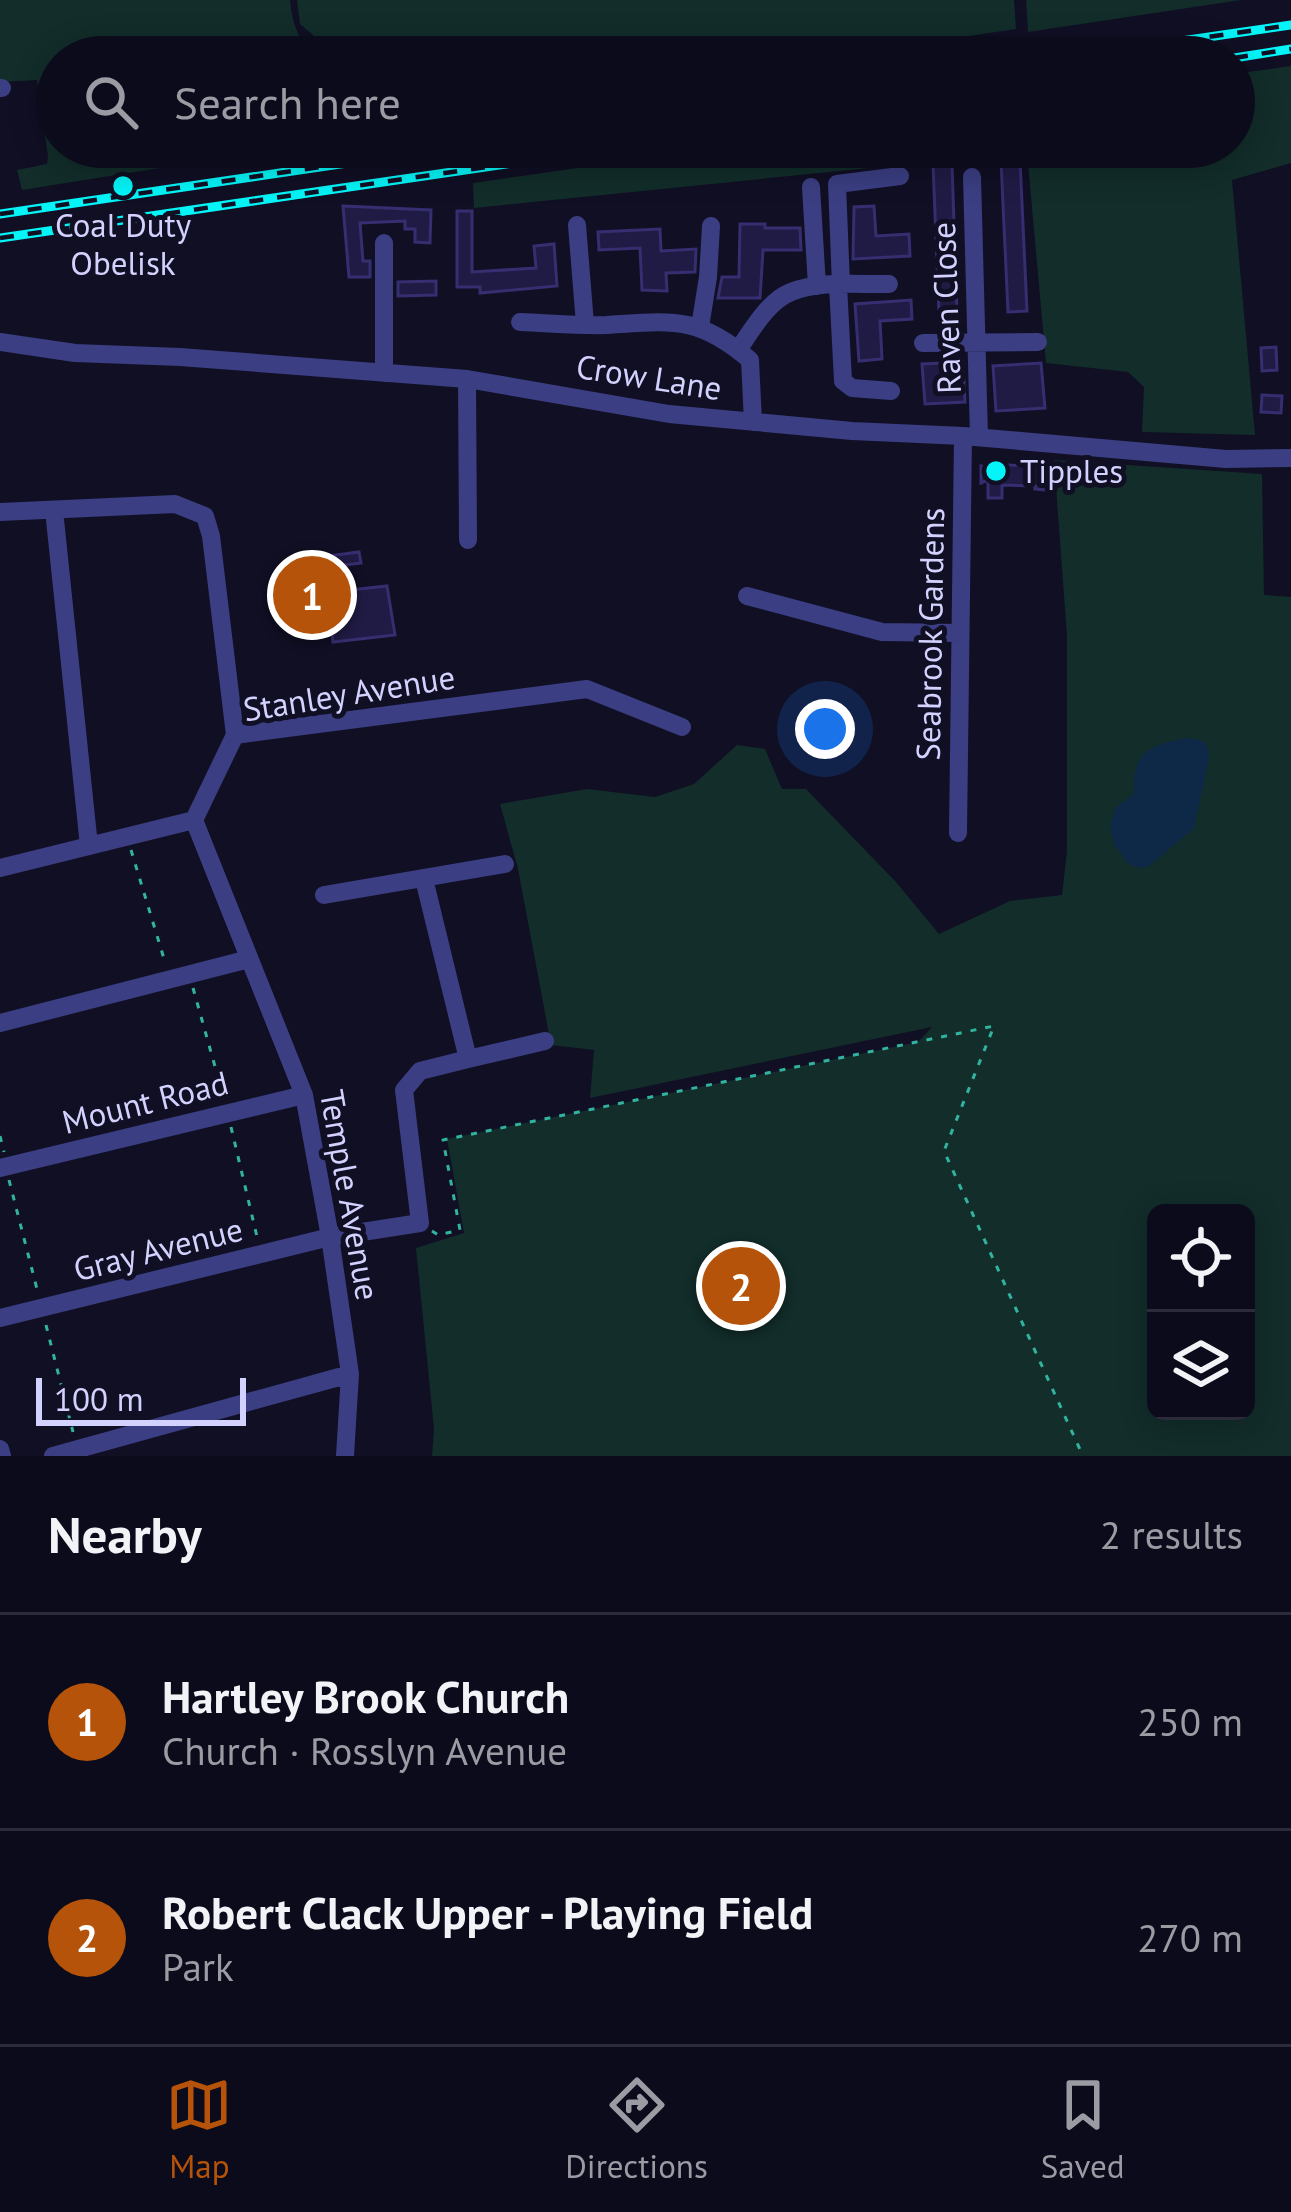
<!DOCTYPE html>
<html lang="en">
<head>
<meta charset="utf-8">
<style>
	body { margin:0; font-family:"PT Sans",sans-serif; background:#1a1928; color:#f1f3f6 }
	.controls { position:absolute; right:36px; bottom:36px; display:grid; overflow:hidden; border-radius:18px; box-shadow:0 6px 30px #0003 }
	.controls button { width:108px; height:108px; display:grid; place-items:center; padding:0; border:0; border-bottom:3px solid #2c2b3a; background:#0c0b1b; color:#f1f3f6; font:60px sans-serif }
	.scale { position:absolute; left:36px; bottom:30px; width:210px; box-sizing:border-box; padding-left:12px; border:6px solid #d3d2fe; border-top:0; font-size:33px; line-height:42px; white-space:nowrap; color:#d3d2fe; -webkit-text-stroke:9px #100f24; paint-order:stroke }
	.you { position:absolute; left:825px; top:729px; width:42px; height:42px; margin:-30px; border:9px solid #fff; border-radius:50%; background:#1a73e8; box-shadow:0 0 0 18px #1a73e833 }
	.badge { display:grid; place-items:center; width:78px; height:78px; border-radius:50%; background:#b45309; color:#fff; font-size:39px; font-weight:700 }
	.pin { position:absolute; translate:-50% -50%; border:6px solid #fff; box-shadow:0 3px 12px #0006 }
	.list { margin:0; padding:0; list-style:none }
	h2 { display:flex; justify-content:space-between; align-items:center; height:156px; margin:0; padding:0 48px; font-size:51px }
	h2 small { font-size:39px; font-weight:400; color:#9a9ba3 }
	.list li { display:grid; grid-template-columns:78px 1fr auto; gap:36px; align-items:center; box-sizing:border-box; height:216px; padding:0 48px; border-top:3px solid #2c2b3a }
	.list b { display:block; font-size:45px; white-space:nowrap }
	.list p { margin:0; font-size:39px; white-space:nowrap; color:#9a9ba3 }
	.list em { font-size:39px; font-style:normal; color:#9a9ba3 }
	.icon { flex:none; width:66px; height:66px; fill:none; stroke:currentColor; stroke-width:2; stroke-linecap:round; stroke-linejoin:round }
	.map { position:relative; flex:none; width:1291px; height:1456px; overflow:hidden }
	.search { position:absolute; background:#0c0b1b; box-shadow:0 6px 30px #0003; left:36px; right:36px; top:36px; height:132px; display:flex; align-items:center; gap:30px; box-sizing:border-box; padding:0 42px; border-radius:66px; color:#9a9ba3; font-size:45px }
	.sheet { height:588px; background:#0c0b1b }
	nav { display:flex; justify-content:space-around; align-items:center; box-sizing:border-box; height:168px; border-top:3px solid #2c2b3a; background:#0c0b1b; font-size:33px; color:#9a9ba3 }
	nav a { display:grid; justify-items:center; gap:6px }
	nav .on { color:#b45309 }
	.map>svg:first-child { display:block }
</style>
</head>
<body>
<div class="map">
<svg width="1291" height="1456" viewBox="0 0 1291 1456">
	<rect width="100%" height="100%" fill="#100f24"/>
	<path fill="#122d2a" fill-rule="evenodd" d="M0,0H290C292,23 299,43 317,57H57V147H292L22,190L17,170L47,164L48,157L37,80L0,82Z
		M297,0H1014L1016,29L828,57H339L300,24Z
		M1026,0H1241L1028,32Z
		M1291,66V163L1232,180L1255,435L1142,432L1144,387L1128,372L1046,363L1027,152L474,208L473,183L723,147H1234V74Z
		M1054,460L1262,474L1264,595L1291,597V1456H432L434,1429L416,1248L464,1233L447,1139L918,1042L932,1027L590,1098L594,1050L551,1045L518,869L500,804L587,789L655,797L694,784L737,745L765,749L782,789H806L896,882L939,934L1010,901L1062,895L1067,851V636ZM1156,1213H1246V1411H1156Z"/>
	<path fill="#0e2948" d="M1189,738L1203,741L1208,749L1209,758L1194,828L1149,866L1138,868L1128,863L1115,846L1110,827L1115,808L1134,794C1131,751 1152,744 1189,738Z"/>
	<path fill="#201b44" stroke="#352e70" stroke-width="3" d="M1020,160L1027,311L1008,312L1001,161Z
		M933,164H952L957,312L939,313Z
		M343,206L431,210L430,243L415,242V229H405V221L360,223L363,261H370V277H349Z
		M874,206L876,236L909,234L910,256L853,259L854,207Z
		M457,211H472V272L536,268L534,246L554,244L557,286L480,293V287H457Z
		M740,224H765V228H800L801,250H763L760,298H718L722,277H739Z
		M660,229L661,251L696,249L695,272L666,273L667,291L642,290L640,248L599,250L598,232Z
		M436,281V295L398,296V282Z
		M911,300L912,319L880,321L882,359L859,361L855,304Z
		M1276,347L1277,370L1262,371L1261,348Z
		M963,362L965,402L925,404L922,364Z
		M1041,363L1045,408L996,411L993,366Z
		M1262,395L1282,396L1281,413L1261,412Z
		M990,464L1048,467L1046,490L1035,489L1036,486L1002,485V498H988V480L981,483V466L990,467Z
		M359,552L361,563L329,567L328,556Z
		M339,568L341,591L387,586L395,635L333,642L331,624L311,625L310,620L304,621L299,572Z"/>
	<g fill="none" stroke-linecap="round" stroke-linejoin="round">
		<path stroke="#31b3a0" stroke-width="3" stroke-dasharray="6 9" stroke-linecap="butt" d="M131,850L165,962
			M193,988L223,1095
			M231,1127L258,1241
			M0,1136L4,1152
			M9,1180L38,1293
			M432,1231L438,1235L460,1230L443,1140L994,1026L944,1151L1083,1456
			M46,1325L73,1432"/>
		<path stroke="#3b3e82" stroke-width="18" d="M0,88H2
			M972,177L979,437
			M811,187L817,286
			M577,225L585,324
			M838,285L843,381L852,388L891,391
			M841,285L837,184L900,176
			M520,322C549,323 578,326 607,325C671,321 698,315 750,360L753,422
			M700,327L708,277L711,226
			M0,342L75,353L180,357L467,379L669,414L852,431L963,436L1226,459L1291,458
			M923,343L1038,342
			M738,350C752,330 768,301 791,292C820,280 859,285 889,284
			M384,373V243
			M467,379L468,540
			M54,510L89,846
			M0,512L175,504L205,516L211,536L235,735
			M747,596L882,632L960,633
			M194,820L304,1095L330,1237L350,1374L345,1456
			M958,833L963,436
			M0,868L194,820L235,735L587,689L682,727
			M324,895L505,864
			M0,1023L249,959
			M468,1059L545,1041
			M0,1168L304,1095
			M0,1318L330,1237L420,1223L404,1090L420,1071L468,1059L424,879
			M0,1449L2,1456
			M53,1456L350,1374"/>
		<g stroke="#05f4f7" stroke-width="9">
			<path id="rail" d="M1071,57L1291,25
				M1234,58L1291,49
				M0,214L456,147
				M0,238L623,147"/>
		</g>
		<use href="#rail" stroke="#100f24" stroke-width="4.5" stroke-dasharray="14" stroke-linecap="butt"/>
	</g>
	<g fill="#05f4f7" stroke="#100f24" stroke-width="4.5">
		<circle cx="123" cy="186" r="12"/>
		<circle cx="996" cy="471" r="12"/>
	</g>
	<g text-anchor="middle" stroke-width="10" stroke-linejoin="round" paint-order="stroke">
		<g font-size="33" fill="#d3d2fe" stroke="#100f24">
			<text x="123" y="237">Coal Duty<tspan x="123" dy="38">Obelisk</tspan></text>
			<text x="1020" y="483" text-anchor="start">Tipples</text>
		</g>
		<g font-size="33" fill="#d3d2fe" stroke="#100f24">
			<text transform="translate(946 308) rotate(-92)" y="12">Raven Close</text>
			<text transform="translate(649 377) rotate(9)" y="12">Crow Lane</text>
			<text transform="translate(930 634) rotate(-89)" y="12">Seabrook Gardens</text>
			<text transform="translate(349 693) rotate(-9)" y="12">Stanley Avenue</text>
			<text transform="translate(145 1102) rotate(-14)" y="12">Mount Road</text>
			<text transform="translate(350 1195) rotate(80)" y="12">Temple Avenue</text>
			<text transform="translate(158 1249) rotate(-14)" y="12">Gray Avenue</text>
		</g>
	</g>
</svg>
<div class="controls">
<button><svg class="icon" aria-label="locate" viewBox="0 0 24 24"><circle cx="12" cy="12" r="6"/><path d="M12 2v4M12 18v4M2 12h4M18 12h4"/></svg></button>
<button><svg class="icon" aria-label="layers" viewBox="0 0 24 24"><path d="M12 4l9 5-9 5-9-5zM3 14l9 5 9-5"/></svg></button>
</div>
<div class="scale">100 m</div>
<div class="you"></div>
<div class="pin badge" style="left:312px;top:595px">1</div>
<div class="pin badge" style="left:741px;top:1286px">2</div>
<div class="search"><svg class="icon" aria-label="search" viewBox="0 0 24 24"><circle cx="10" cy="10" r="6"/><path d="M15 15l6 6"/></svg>Search here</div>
</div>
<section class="sheet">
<h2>Nearby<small>2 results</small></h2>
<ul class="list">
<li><span class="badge">1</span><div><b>Hartley Brook Church</b><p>Church · Rosslyn Avenue</p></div><em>250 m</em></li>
<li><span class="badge">2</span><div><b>Robert Clack Upper - Playing Field</b><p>Park</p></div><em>270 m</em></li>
</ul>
</section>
<nav>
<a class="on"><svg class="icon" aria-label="map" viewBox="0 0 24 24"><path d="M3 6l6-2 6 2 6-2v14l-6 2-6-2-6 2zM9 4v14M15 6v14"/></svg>Map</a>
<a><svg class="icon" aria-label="directions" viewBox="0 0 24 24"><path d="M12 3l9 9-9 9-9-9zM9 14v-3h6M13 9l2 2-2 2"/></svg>Directions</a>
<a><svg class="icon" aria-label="saved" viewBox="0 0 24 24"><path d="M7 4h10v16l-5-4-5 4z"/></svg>Saved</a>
</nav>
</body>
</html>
